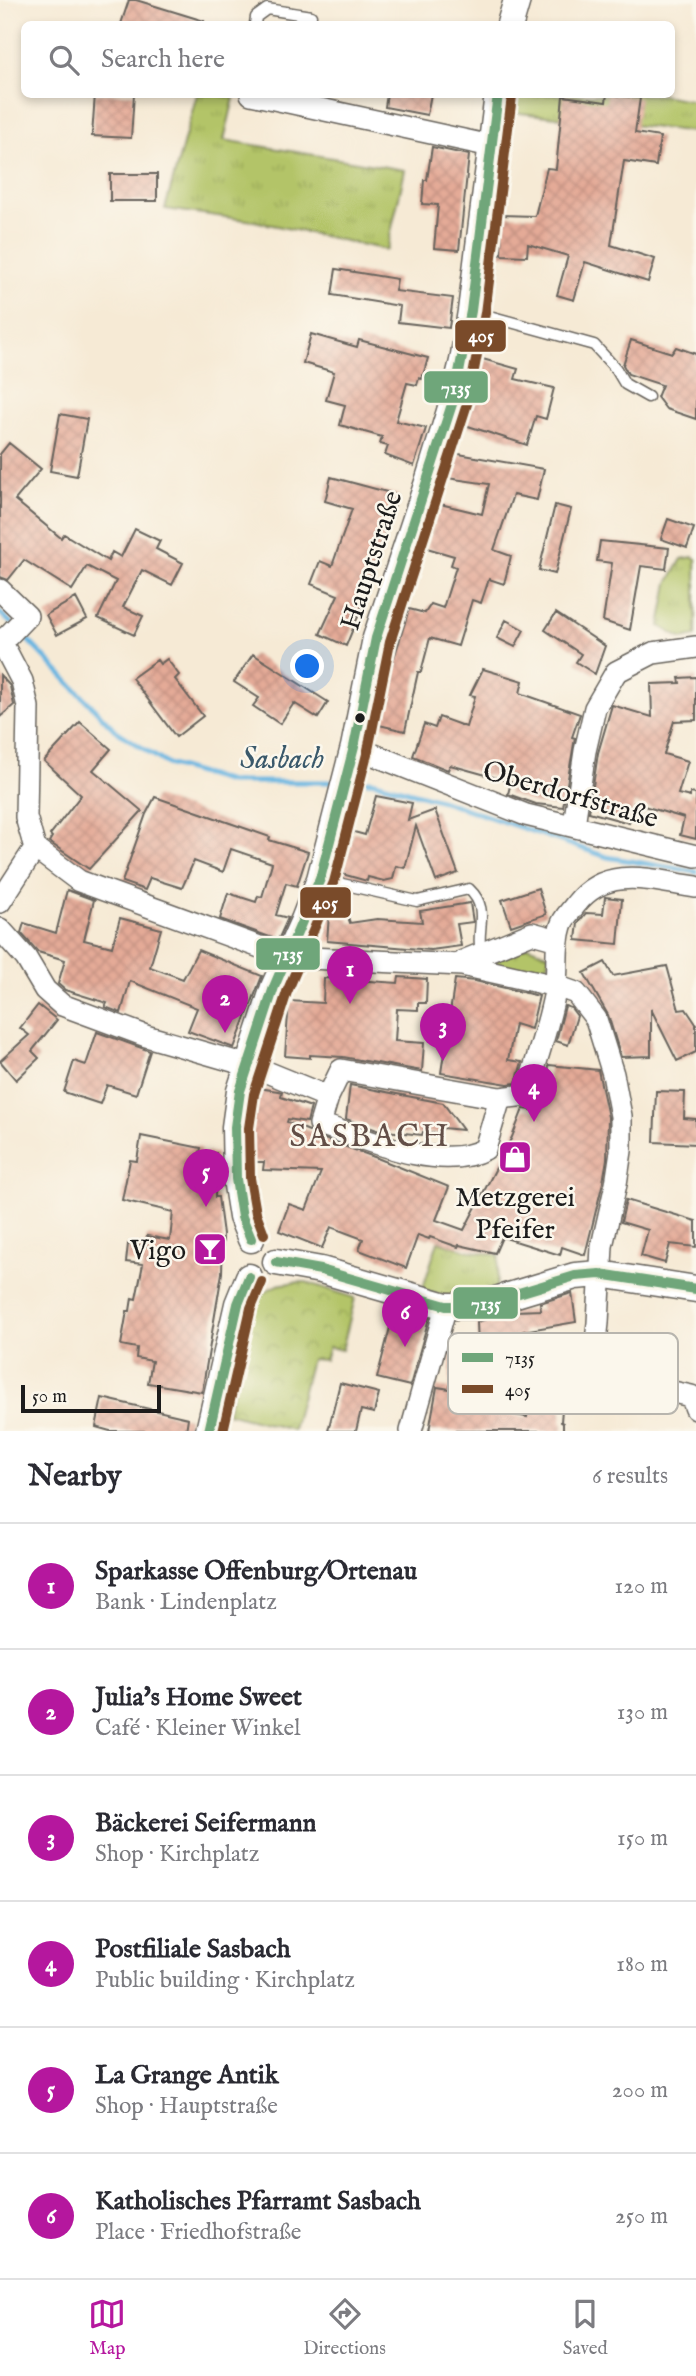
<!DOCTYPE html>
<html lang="en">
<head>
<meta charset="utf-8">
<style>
	body { margin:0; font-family:"IM FELL English",serif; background:#f7f7f7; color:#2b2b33 }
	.scale { position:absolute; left:21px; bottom:18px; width:140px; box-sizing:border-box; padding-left:7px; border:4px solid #1c1c1c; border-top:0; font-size:19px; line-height:24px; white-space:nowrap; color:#1c1c1c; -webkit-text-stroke:5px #fbf7ec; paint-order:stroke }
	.you { position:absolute; left:308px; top:667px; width:24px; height:24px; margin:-18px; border:5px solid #fff; border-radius:50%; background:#1a73e8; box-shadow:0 0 0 10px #1a73e833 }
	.badge { display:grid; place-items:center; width:46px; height:46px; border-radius:50%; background:#b5179e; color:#fff; font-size:23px; font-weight:700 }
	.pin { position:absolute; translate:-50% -58px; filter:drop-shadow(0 2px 4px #0008) }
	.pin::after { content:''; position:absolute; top:37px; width:24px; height:21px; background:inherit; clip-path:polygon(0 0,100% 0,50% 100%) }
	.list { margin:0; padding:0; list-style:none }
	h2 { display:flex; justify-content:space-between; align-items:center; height:91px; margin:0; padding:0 28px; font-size:30px }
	h2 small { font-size:23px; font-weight:400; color:#7c7c81 }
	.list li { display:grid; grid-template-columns:46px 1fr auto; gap:21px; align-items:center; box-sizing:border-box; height:126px; padding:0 28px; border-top:2px solid #e1e1e2 }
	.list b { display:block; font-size:26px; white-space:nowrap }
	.list p { margin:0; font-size:23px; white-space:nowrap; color:#7c7c81 }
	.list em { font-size:23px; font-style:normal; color:#7c7c81 }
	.icon { flex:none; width:38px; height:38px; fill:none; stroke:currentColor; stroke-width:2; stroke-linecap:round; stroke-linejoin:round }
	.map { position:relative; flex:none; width:696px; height:1431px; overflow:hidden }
	.search { position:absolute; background:#fff; box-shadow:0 4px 10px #0003; left:21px; right:21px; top:21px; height:77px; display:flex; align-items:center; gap:18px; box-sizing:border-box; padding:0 24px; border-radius:10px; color:#7c7c81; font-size:26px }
	.sheet { height:847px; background:#fff }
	nav { display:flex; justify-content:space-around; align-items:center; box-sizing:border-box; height:98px; border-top:2px solid #e1e1e2; background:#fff; font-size:19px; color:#7c7c81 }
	nav a { display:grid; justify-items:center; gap:4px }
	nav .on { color:#b5179e }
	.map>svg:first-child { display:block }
</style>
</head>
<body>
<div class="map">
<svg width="696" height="1431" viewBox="0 0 696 1431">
	<defs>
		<pattern id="grass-tufts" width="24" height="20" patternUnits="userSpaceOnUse" patternTransform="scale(1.75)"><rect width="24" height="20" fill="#b3c467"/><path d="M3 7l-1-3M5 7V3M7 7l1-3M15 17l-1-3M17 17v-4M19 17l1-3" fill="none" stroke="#99a859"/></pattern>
		<pattern id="park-crowns" width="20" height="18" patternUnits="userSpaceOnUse" patternTransform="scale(1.75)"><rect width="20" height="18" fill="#b3c467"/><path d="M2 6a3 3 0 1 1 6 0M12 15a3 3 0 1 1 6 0" fill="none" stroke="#99a859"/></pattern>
		<pattern id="building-cross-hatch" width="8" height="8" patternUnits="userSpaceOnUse" patternTransform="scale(1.75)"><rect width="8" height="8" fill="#e4aa97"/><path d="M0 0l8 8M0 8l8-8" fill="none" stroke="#c39282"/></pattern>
	</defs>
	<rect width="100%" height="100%" fill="#fbf7ec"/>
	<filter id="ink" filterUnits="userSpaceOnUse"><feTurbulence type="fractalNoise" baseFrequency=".0143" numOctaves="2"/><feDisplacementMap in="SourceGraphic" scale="14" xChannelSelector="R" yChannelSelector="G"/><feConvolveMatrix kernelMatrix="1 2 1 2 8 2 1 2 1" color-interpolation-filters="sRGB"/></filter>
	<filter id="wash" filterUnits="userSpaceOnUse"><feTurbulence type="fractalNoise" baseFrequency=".00686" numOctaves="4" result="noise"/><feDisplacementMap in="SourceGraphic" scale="28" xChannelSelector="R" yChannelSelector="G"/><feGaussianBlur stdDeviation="1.57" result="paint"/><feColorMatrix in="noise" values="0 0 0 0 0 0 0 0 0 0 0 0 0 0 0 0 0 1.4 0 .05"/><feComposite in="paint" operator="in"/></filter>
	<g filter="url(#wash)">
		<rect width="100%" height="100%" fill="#f6ead5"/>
		<path fill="url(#grass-tufts)" stroke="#687042" stroke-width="2" d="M197,94L219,95L234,98L224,140L405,170L387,250L254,221L165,209Z
			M514,95H662L696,101V132L511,112Z
			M693,557L696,559V636L682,639L660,626L668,583L682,559Z
			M528,946L550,955L546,975L496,966L497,959Z
			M438,1241L465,1250L499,1255L496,1292L455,1298L422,1291Z"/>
		<path fill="url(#park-crowns)" stroke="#687042" stroke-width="2" d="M306,1282L355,1298L342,1350L329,1347L325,1360L311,1359L293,1430L227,1413L253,1307C268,1283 280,1283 306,1282Z"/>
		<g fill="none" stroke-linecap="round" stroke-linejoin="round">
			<path stroke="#68b5e1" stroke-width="5" d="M0,613L11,623
				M18,630L115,730L167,764L229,782H335
				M352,782L372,781L443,801L607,857L696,872"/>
		</g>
		<g id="blocks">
			<path fill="url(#building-cross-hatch)" d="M129,0H136L204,21L203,24H121Z
				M95,94H134L131,138L92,136Z
				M387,94H431L427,115L385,107Z
				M607,94L640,98L635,133L660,137L656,166L624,161L611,245L655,259L648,282L585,262L574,300L557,295L568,256L528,244L527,256L501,255L502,215L535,216L547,168L556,169L563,96L606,102Z
				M432,147L469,155L459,250L434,248L438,205L422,204L424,180H427Z
				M110,174H157V201H110Z
				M336,269L397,279L395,291L453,298L449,328L398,322L400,306L332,295Z
				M311,334L357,347L359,340L428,358L422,379L419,378L417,385L407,383L396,421L426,428L414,466L385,455L388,446L380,444L382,437L340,425L345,405L326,400L334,372L303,363Z
				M631,340L672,353L676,347L696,354V419L666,409L657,397L662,385L628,374L623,365Z
				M479,358L518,369L515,379L554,388L546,419L536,416L527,445L462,424Z
				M60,414L87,419L77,476L50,471Z
				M9,443L41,469L15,500L61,538L64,534L108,561L112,552L121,557L135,529L160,541L156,549L183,563L172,585L142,570L123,607L143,616L134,635L98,618L116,581L87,566L72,590L24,560L8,580L0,577V454Z
				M453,453L544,469L537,500L513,495L494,550L511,556L504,584L489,579L481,603L472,600L458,646L430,638L421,672H418L405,731L379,725L392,665L409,609L425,613L431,604L443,608L456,567L451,565L454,556L427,548L440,504L482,514L489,484L447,478Z
				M331,477L398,495L369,581L372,582L346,646L320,634L338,595L311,584L320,561L332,566L352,509L325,501Z
				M555,505L571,509L555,574L539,570Z
				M668,519L694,528L687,548L661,539Z
				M600,541L669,548L666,569L641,566L630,630L603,621L612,563L597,561Z
				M76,598L87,619L57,635L46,615Z
				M556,613L605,646L595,674L576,662L581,654L545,630Z
				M506,620L524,630L515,647L497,638Z
				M253,654L328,702L318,718L294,703L280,724L253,706L259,698L234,682Z
				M167,659L179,675L175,679L203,716L176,737L132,678L157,660L160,664Z
				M483,669L523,681L520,693L580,714L572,737L575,738L563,807L536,804L508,794L511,782L450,765L448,770L413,756L424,724L435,728L439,717L466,727L475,696L470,695Z
				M0,675L10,686L14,705L0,717Z
				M696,677V720L674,721L664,754L688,761L678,794L690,797V793L696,794V839L680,835L684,818L634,803L629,823L589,812L598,753L612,705L652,717L651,684L680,683L679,678Z
				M80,722L111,749L93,770L142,811L89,869L49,842L52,837L50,835L81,795L44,761Z
				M376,796L412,803L408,820L435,810L458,873L436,881L416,826L405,868L396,866L393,879L384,881L368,877L367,881L342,874L354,832L365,835Z
				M155,797L270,837L269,840L308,852L297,886L286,883L276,915L288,918L278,940L220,919L228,893L256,902L258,896L262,897L272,863L231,849L223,872L194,861L182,888L150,878L145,890L122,882L146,814Z
				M538,888L546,914L511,926L502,900Z
				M67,890L94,900L84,940L112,947L120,918L161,929L150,967L183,979L198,950L262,976L234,1048L188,1031L197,1008L130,981L121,1013L105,1007L107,1003L65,990L58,984L65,960L38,952L21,933L24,923L56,933Z
				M605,897L622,899L618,944L576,940L578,923L586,913L603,914Z
				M470,903L473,922L457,924L461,946L431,950L327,941L329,915L348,917L350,923L377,919L422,922L420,911Z
				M605,962L613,976L667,966L679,1010L686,1009L696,1024V1052L677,1061L651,1009V1056L621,1057L608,1015L584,973Z
				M399,977L427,979L426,1003H418V1010L397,1009L395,1041L424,1043L422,1071L343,1057L310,1055V1058L285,1056L289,1001L323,1003L324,978L398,983Z
				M455,979L475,981L539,996L531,1029L515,1024L508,1060L522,1062L516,1083L508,1084L441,1073Z
				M38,1005L57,1020L32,1051L39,1058L16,1080L0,1061L29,1035L20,1028Z
				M565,1006L571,1008L577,1016L568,1045L556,1041Z
				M97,1032L150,1051L136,1094L107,1085L100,1104L64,1092L74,1061L86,1065Z
				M549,1065L598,1070L608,1117L607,1159L603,1182L585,1255L562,1247L560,1255L502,1237L495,1253L459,1245L458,1247L430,1237L429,1239L418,1235L406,1268L359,1250L363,1239L331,1227L322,1248L279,1231L289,1204L306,1210L321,1172L263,1170L264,1162H251V1132L258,1088L278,1091L282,1092L281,1097L311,1107L307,1122L288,1119L287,1122L309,1131L316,1136L377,1158L449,1187L436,1220L464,1230L512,1137L523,1109L542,1111L544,1098H546Z
				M350,1085L443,1103L463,1130L443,1128L438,1133L423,1132L422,1135L377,1130L346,1119Z
				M656,1091L685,1092L684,1118L696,1119V1144L654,1142Z
				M141,1136L201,1148L200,1153H216L215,1197H218L223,1234L222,1273L202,1392L148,1383L152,1361L136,1358L137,1348L121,1345L127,1311H130L132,1298L136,1299L143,1264L126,1262L128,1244L146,1246L147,1236L170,1240L173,1212L122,1200L130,1160L137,1161Z
				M626,1200L696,1221V1247L670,1244L665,1263L641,1256L648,1230L621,1222Z
				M572,1293L576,1322L523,1331L524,1346L482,1347V1371H472L466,1407L527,1417L528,1405L562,1409L561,1422L563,1423V1431H429L437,1387L450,1389V1346H478L477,1322L514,1311L541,1310L540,1303Z
				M395,1308L429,1318L410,1386L377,1378Z
				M340,1383L379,1393L374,1413L361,1410L356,1431H328Z
				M102,1398L188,1418L186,1431H110L96,1427Z"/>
		</g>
	</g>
	<g filter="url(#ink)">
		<use href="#blocks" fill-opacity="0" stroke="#68645d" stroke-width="2"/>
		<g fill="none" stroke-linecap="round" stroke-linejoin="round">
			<g stroke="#68645d" stroke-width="13">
				<path id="service" d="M255,24L256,17L267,9L311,16
					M471,311L594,345L616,369L625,384L648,397
					M320,879L417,901L469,889C491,910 475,928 481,954"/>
			</g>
			<g stroke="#68645d" stroke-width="24">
				<path id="minor" d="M251,94L491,146
					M0,590L27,616L3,641
					M0,639L22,681L28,707L26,817L35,848L79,881L287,957L462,965L556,986L576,993L596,1019L613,1074L621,1116V1151L616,1184L602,1246L598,1323L594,1359L623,1381L691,1396L696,1409
					M354,747L526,815L696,856
					M574,825L585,751L595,708L616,672L653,653L696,647
					M0,902L35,848
					M0,929L26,958L45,990L62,1005L146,1036L257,1068L328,1097
					M462,965L463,961L532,933L558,940
					M500,1098L341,1070L328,1097L320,1124C364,1139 441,1173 485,1149L500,1098L526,1095C536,1060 549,1025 555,991C559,969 554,947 561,926C563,918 571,911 576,904C607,864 653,881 696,887
					M411,1431L446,1306"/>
			</g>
			<g stroke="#68645d" stroke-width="29">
				<path id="tertiary" d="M510,24L517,0
					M251,1239L242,1217L236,1179L235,1127L240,1091L274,987L304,920L320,879L354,747L376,638L428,482L454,398L463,361L471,311L498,94
					M276,1262L321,1270L446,1306H476L575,1276L600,1274L696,1289
					M209,1431L238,1304L249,1277"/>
			</g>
			<use href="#service" stroke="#fff" stroke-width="10"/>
			<use href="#minor" stroke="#fff" stroke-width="21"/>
			<use href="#tertiary" stroke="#fff" stroke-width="26"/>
			<g stroke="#fbf7ec" stroke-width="16">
				<path id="bus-1" d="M251,1239L242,1217L236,1179L235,1127L240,1091L274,987L320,879L354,747L376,638L454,398L471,311L498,94
					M276,1262L321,1270L446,1306H476L575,1276L600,1274L696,1289
					M209,1431L238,1304L249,1277"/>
			</g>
			<g stroke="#fbf7ec" stroke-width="16">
				<path id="bus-2" d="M264,1234L256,1213L250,1178L249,1128L254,1094L287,992L334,882L368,750L390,642L468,401L485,313L512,96
					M223,1431L251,1308L262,1282"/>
			</g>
			<use href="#bus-1" stroke="#6fa67a" stroke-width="10"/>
			<use href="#bus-2" stroke="#7a4b2a" stroke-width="10"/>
		</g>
	</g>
	<defs>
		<g id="shop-square" transform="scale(1.75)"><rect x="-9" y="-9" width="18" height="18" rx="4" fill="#b5179e" stroke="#fbf7ec"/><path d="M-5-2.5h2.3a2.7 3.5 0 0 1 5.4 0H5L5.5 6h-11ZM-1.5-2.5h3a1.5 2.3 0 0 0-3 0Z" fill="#fff"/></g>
		<g id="bar-square" transform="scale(1.75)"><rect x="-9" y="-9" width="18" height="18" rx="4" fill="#b5179e" stroke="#fbf7ec"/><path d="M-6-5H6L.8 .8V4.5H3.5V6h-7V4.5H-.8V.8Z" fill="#fff"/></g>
	</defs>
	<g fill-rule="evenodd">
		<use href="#shop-square" x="515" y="1157"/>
		<use href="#bar-square" x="210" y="1249"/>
	</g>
	<circle fill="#1c1c1c" stroke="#fbf7ec" stroke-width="2.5" cx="360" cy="718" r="6"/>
	<g text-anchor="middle" stroke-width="5" stroke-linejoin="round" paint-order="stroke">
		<g font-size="28" fill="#1c1c1c" stroke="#fbf7ec">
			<text transform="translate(370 560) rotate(-72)" y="10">Hauptstraße</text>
			<text transform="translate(571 793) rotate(16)" y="10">Oberdorfstraße</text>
		</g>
		<g font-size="28" fill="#1c1c1c" stroke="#fbf7ec">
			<text x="515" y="1206">Metzgerei<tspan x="515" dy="32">Pfeifer</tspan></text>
			<text x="186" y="1259" text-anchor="end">Vigo</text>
		</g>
		<g font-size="30" font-style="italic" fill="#3a596b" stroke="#fbf7ec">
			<text x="282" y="768">Sasbach</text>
		</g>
		<g font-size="32" letter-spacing="2" fill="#624e47" stroke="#fbf7ec">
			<text x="370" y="1146">SASBACH</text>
		</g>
	</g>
	<rect x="448" y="1333" width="230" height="81" rx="10" fill="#fbf7ec" stroke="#b8b5ae" stroke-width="2"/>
	<rect x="462" y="1353" width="31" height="9" fill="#6fa67a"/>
	<rect x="462" y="1385" width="31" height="8" fill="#7a4b2a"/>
	<g font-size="19" fill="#1c1c1c">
		<text x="505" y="1364">7135</text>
		<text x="505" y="1396">405</text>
	</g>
	<g stroke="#fbf7ec" stroke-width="2.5">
		<rect x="454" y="319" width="53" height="34" rx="7" fill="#7a4b2a"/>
		<rect x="423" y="370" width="66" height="34" rx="7" fill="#6fa67a"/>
		<rect x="299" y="886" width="53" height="33" rx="7" fill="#7a4b2a"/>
		<rect x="255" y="937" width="66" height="34" rx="7" fill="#6fa67a"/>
		<rect x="452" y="1286" width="67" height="34" rx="7" fill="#6fa67a"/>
	</g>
	<g font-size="19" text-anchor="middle" font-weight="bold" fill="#fff">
		<text x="481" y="342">405</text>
		<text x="456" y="394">7135</text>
		<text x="325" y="909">405</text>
		<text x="288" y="960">7135</text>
		<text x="486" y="1310">7135</text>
	</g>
</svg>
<div class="scale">50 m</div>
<div class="you"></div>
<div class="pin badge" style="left:350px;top:1004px">1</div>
<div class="pin badge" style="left:225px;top:1033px">2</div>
<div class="pin badge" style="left:443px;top:1061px">3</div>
<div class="pin badge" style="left:534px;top:1122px">4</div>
<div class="pin badge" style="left:206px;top:1207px">5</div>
<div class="pin badge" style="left:405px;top:1347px">6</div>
<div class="search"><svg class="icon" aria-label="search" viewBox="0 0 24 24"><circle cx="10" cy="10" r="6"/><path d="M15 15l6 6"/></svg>Search here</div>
</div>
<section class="sheet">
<h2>Nearby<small>6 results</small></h2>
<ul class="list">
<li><span class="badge">1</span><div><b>Sparkasse Offenburg/Ortenau</b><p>Bank · Lindenplatz</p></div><em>120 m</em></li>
<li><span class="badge">2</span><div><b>Julia's Home Sweet</b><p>Café · Kleiner Winkel</p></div><em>130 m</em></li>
<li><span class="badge">3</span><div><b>Bäckerei Seifermann</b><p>Shop · Kirchplatz</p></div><em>150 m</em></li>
<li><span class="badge">4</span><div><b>Postfiliale Sasbach</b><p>Public building · Kirchplatz</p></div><em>180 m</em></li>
<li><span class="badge">5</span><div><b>La Grange Antik</b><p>Shop · Hauptstraße</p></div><em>200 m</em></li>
<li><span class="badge">6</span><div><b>Katholisches Pfarramt Sasbach</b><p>Place · Friedhofstraße</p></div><em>250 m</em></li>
</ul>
</section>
<nav>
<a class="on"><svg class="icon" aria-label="map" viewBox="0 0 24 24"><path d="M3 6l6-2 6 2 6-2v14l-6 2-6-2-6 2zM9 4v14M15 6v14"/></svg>Map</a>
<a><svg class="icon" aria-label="directions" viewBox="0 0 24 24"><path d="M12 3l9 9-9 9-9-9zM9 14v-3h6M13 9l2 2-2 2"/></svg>Directions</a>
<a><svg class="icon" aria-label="saved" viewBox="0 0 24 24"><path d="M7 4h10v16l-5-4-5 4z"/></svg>Saved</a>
</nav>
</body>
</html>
